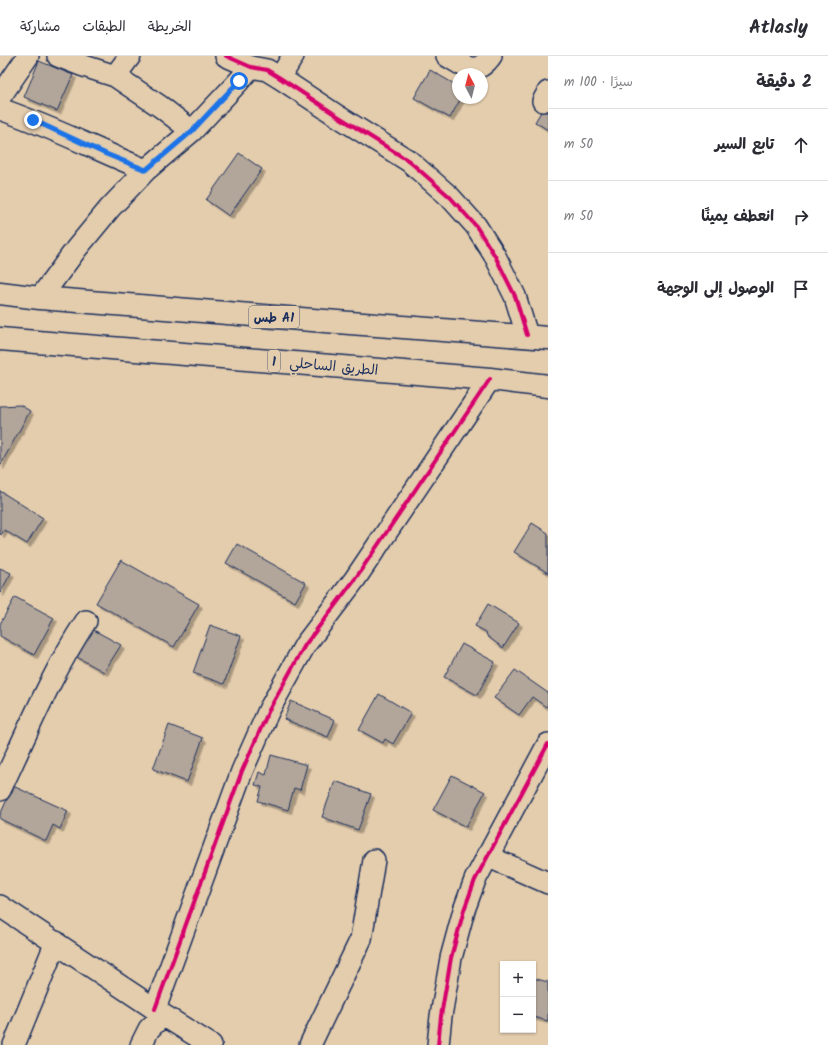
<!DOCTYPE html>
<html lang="ar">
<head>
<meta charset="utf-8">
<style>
	body { margin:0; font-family:Kalam,"Playpen Sans Arabic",sans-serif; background:#f2f2f3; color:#2b2b33; direction:rtl }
	.controls { position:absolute; right:12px; bottom:12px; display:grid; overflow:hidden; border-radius:0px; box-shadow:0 1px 3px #0004 }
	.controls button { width:36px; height:36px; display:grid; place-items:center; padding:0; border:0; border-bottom:1px solid #e1e1e2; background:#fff; color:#2b2b33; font:20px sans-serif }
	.compass { position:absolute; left:452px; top:12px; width:36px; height:36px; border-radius:50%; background:#fff; box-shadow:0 1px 3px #0004; rotate:353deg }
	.stop { position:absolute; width:12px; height:12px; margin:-9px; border:3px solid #1a73e8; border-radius:50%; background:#fff }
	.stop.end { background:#1a73e8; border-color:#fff; box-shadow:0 1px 4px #0008 }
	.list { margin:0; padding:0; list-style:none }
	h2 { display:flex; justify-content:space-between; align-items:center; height:52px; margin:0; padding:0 16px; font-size:17px }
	h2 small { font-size:13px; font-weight:400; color:#7c7c81 }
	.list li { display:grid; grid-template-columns:26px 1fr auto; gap:12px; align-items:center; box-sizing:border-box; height:72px; padding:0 16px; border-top:1px solid #e1e1e2 }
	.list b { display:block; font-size:15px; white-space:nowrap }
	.list em { font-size:13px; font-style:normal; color:#7c7c81 }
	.icon { flex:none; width:22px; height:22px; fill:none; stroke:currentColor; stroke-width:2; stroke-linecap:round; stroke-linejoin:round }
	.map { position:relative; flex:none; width:548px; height:989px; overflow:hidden; direction:ltr }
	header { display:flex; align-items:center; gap:24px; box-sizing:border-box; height:56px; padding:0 20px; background:#fff; border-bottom:1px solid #e1e1e2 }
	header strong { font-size:19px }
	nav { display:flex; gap:22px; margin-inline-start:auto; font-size:14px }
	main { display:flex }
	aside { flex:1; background:#fff }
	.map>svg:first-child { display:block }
</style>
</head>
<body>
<header>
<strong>Atlasly</strong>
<nav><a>الخريطة</a><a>الطبقات</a><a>مشاركة</a></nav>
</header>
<main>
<aside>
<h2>2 دقيقة<small>سيرًا · 100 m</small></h2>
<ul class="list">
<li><svg class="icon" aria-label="ahead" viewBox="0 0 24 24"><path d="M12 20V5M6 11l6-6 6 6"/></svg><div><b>تابع السير</b></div><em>50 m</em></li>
<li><svg class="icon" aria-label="right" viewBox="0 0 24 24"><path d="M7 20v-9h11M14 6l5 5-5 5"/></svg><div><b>انعطف يمينًا</b></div><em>50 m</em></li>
<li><svg class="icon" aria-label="arrive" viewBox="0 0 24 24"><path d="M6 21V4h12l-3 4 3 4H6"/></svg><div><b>الوصول إلى الوجهة</b></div></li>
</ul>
</aside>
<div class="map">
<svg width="548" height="989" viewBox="0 0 548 989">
	<defs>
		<filter id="shadow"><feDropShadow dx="3.5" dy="3.5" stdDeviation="0" flood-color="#0004"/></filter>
	</defs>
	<rect width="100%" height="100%" fill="#e4cdad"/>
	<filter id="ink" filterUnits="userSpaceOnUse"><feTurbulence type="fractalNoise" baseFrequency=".025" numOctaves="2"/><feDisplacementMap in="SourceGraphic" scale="8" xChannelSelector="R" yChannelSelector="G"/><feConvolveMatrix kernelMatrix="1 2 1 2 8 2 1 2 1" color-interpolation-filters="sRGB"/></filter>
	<g filter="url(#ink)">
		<path fill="#b2a599" stroke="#1b2f5e" filter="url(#shadow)" d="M39,5L73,19L57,55L24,41Z
			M430,14L458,30V42H461L450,62L414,42Z
			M548,44V74L535,66Z
			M239,97L262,113L229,160L206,144Z
			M20,349L30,355L0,410V350Z
			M0,435L43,462L27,488L4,474L1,479L0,478Z
			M532,467L548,477V517L514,496Z
			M237,488L306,527L295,546L226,507Z
			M121,504L199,548L174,591L96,547Z
			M0,512L11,517L0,537Z
			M15,541L54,562L34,599L0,580V568Z
			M488,548L519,567L503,592L487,580L486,576L475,570Z
			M210,569L241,580L224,628L193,617Z
			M90,572L121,589L104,616L75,600Z
			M462,588L495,606L477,639L444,621Z
			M515,614L548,637V648L546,651L532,641L519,659L494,642Z
			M379,638L411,657L393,688L385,683L383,687L359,674Z
			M291,645L335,664L328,681L284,663Z
			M169,669L203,682L187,726L153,713Z
			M271,699L307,709L300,734L294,732L288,754L258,745L262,731L255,729L259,716L266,719Z
			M452,719L485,736L466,771L433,754Z
			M335,725L371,738L358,774L322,761Z
			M13,730L68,755L60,773L53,769L46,785L0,763V759Z
			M533,922L548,926V965L533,961Z"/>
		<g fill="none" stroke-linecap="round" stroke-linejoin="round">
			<g stroke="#1b2f5e" stroke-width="24">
				<path id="minor" d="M58,0L81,9L115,20L161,51L192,75
					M226,0L251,11L267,14L280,22L336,59L409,105L450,141L476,170L495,200L515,240L527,279
					M447,0C466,11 476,21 491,0
					M115,20L130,0
					M280,22L293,0
					M0,41L28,0
					M543,45L548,36
					M0,53C50,70 97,94 146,114
					M40,242L77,192L110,152L146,114L192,75L239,25L251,11
					M0,734C27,677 51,618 86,565
					M487,800L548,827
					M0,850L155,953L163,959L211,989
					M155,953L242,715L269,654L305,589L355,523L490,323
					M14,989L56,886
					M141,989L149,973L163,959
					M310,989L361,883L374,804
					M438,989L441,960L451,902L464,854L475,824L548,688"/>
			</g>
			<g stroke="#1b2f5e" stroke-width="25">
				<path id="highway" d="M0,237L40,242L350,267L548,282
					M0,283L490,323L548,330"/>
			</g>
			<use href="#minor" stroke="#e4cdad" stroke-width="21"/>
			<use href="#highway" stroke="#e4cdad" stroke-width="22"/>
			<g stroke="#e4cdad" stroke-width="6">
				<path id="cycleway" d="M226,0L251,11L267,14L280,22L336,59L409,105L450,141L476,170L495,200L515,240L527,279
					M155,953L242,715L269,654L305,589L355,523L490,323
					M438,989L441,960L451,902L464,854L475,824L548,688"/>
			</g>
			<use href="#cycleway" stroke="#d6006c" stroke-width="4"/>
		</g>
	</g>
	<g fill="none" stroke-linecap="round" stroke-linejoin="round" filter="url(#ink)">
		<path stroke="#1a73e8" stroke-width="5" d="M33,64L106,98L146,114L192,75L239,25"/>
	</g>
	<g text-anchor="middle" stroke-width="3.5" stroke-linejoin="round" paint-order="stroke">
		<g fill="#e4cdad" stroke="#575e76" stroke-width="1">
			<rect x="249" y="250" width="50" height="22" rx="3"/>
			<rect x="268" y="294" width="12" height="22" rx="3"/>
		</g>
		<g font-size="13" font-weight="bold" fill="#1b2f5e">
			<text x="274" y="266">طس A1</text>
			<text x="274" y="310">1</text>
		</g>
		<g font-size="14" fill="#1b2f5e" stroke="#e4cdad">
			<text transform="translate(334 310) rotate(5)" y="5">الطريق الساحلي</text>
		</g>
	</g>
</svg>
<div class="controls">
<button>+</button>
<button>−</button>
</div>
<svg class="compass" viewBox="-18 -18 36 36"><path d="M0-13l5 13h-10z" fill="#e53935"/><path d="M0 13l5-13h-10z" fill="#7c7c81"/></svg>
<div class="stop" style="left:239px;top:25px"></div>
<div class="stop end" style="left:33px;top:64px"></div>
</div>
</main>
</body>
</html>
